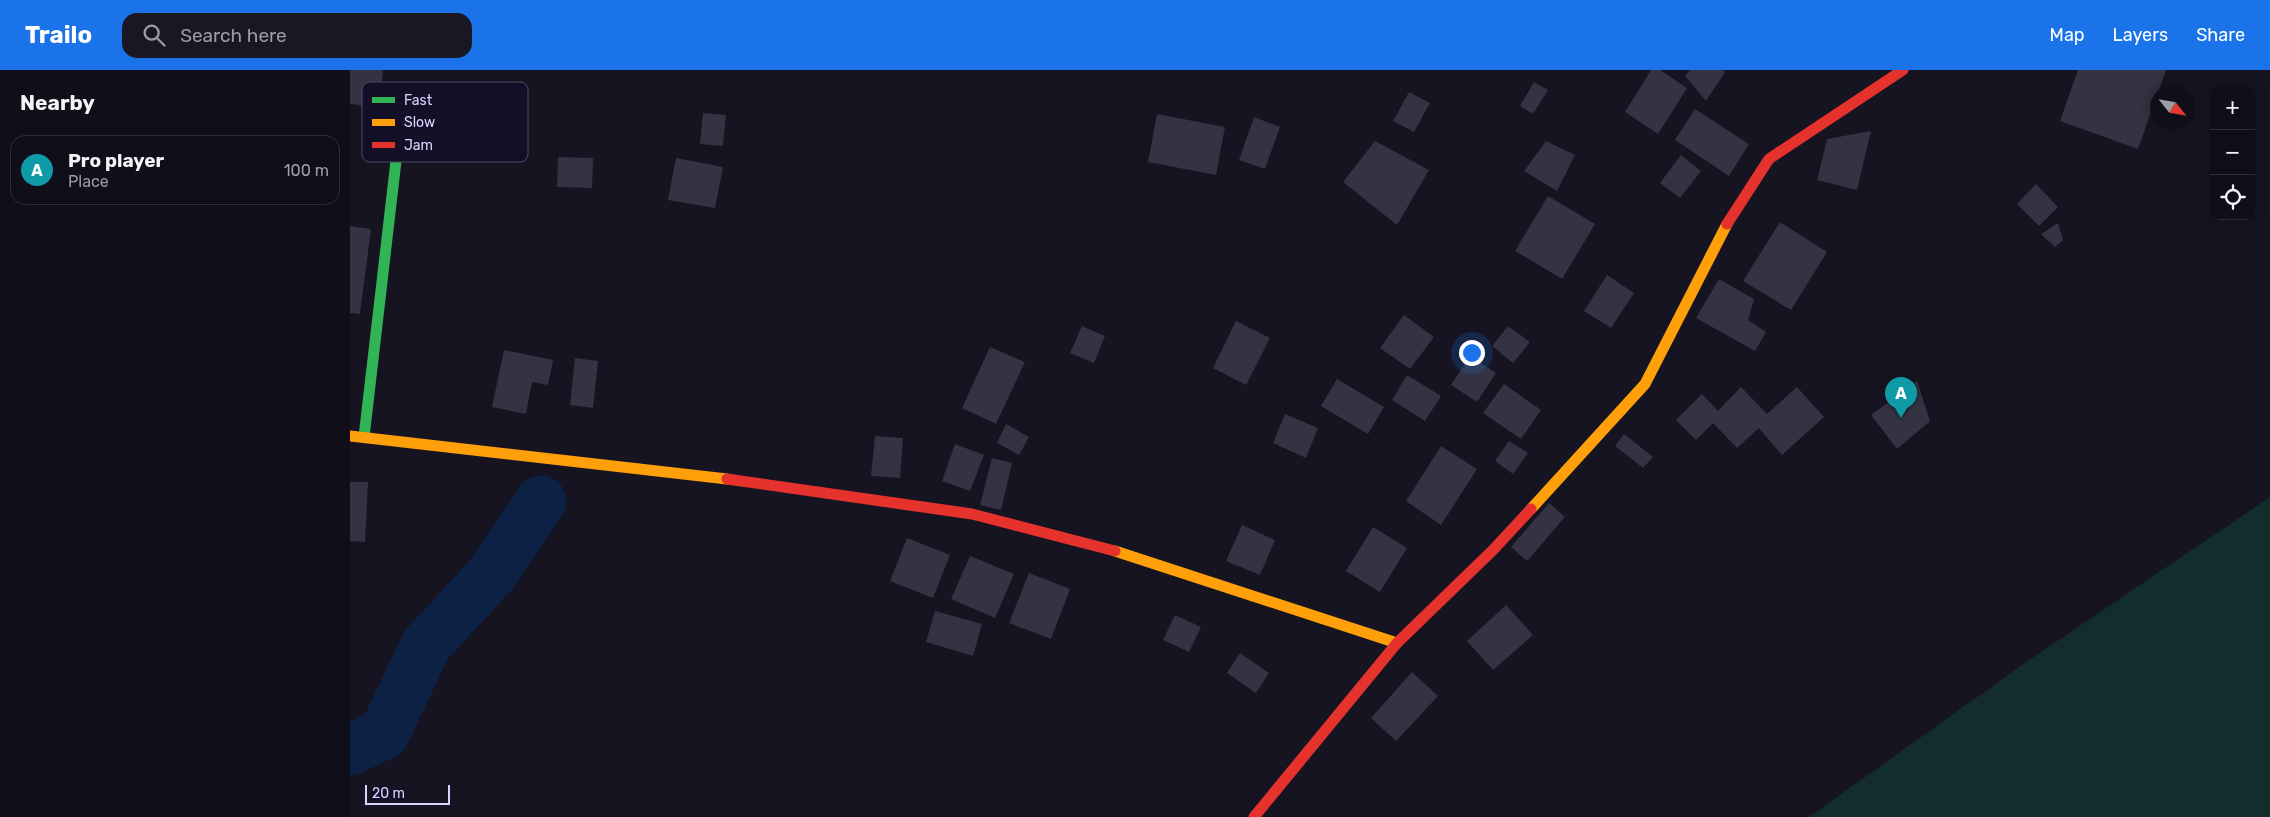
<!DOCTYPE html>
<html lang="en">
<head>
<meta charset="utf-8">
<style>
	body { margin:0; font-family:Rubik,sans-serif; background:#191822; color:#f1f3f6 }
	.controls { position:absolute; right:15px; top:15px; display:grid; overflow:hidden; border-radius:10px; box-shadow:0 2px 12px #0003 }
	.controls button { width:45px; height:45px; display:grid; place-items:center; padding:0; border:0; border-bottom:1px solid #302f38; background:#100f19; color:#f1f3f6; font:25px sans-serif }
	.compass { position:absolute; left:1800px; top:15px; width:45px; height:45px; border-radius:50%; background:#100f19; box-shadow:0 2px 12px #0003; rotate:121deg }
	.scale { position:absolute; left:15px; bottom:12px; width:85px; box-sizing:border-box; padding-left:5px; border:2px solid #d9d4ff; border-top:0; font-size:14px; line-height:18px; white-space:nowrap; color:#d9d4ff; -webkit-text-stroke:4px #130f26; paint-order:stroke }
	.you { position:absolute; left:1121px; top:282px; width:18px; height:18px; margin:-12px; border:4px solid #fff; border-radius:50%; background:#1a73e8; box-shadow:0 0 0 8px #1a73e833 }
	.badge { display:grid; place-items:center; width:32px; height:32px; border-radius:50%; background:#1a73e8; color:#fff; font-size:16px; font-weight:700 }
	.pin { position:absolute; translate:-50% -41px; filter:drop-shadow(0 1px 2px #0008) }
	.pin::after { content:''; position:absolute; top:26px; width:18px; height:15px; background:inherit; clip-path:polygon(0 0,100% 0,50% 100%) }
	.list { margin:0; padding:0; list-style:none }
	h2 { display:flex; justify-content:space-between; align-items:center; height:65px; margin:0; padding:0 20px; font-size:21px }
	h2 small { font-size:16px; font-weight:400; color:#9c9ca2 }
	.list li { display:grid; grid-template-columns:32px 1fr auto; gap:15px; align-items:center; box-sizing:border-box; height:70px; margin:0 10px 10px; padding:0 10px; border:1px solid #302f38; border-radius:15px }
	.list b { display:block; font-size:19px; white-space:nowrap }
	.list p { margin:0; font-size:16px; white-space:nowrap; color:#9c9ca2 }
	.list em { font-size:16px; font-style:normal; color:#9c9ca2 }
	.icon { flex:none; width:28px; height:28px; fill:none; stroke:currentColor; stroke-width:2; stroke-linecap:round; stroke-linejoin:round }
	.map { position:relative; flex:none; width:1920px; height:747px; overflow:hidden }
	header { display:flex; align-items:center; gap:30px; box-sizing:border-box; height:70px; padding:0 25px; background:#1a73e8; color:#fff }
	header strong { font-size:24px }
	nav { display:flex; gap:28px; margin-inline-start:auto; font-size:18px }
	.search { width:350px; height:45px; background:#191822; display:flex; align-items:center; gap:12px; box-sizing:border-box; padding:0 18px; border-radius:15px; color:#9c9ca2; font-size:19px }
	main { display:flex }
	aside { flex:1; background:#100f19 }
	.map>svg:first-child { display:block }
</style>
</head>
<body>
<header>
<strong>Trailo</strong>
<div class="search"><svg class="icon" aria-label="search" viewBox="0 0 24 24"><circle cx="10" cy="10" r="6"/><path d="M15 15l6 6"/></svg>Search here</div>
<nav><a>Map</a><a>Layers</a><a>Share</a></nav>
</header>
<main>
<aside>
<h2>Nearby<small></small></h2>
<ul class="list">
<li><span class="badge" style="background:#0f9aa8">A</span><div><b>Pro player</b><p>Place</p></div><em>100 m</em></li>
</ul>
</aside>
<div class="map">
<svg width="1920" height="747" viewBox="0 0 1920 747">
	<rect width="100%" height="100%" fill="#161421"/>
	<path fill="#132c2d" d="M1920,427V747H1459L1679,590Z"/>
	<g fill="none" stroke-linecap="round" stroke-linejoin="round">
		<path stroke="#0d2144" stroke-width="51" d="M0,680L34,664L76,575L141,505L191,431"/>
	</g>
	<path fill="#343243" d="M0,0H33L29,37L0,34Z
		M1301,0H1310L1337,18L1308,64L1275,42Z
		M1340,0H1372L1375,2L1356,31L1335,6Z
		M1728,0H1816L1788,79L1710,51Z
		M1184,12L1198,20L1183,44L1170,36Z
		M1059,22L1080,33L1064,62L1043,51Z
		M1345,39L1399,74L1379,106L1325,70Z
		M353,43L376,45L373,76L350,74Z
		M807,44L875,57L866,105L798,92Z
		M904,47L930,57L915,99L889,90Z
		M1521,61L1507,120L1467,110L1477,69Z
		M1025,71L1079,100L1047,155L993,112Z
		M1196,71L1225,85L1207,121L1174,101Z
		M1331,85L1351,101L1330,128L1310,113Z
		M208,87L243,88L242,118L207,117Z
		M326,88L373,97L365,138L318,130Z
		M1686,114L1708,137L1689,156L1667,134Z
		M1198,126L1245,154L1212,209L1165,181Z
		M1430,152L1477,182L1441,240L1393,211Z
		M1708,153L1713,170L1705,177L1691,164Z
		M0,156L21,159L10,244L0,243Z
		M1257,205L1284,223L1261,258L1234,241Z
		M1369,209L1404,229L1398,250L1416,262L1405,281L1346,248Z
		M1054,245L1084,267L1060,299L1030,278Z
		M886,251L920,268L896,315L863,298Z
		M732,256L755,266L744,293L720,283Z
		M1158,256L1180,272L1163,293L1142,276Z
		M640,277L675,292L646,354L612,338Z
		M154,280L203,290L198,315L182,312L176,344L142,337Z
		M1120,286L1146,303L1127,332L1101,315Z
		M225,288L248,291L243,338L220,335Z
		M1057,305L1091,326L1075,351L1042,330Z
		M987,309L1034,337L1018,364L971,336Z
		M1567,311L1580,351L1547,379L1521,345Z
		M1154,314L1191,340L1171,369L1133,343Z
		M1391,317L1417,344L1447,317L1474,347L1432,385L1409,358L1387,378L1363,353L1346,370L1326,350L1352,324L1368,341Z
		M935,344L968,358L956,388L923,373Z
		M656,354L679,367L669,385L647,373Z
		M1274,364L1303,387L1293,398L1265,376Z
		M525,366L553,368L550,408L521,406Z
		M1159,371L1178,383L1163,404L1145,391Z
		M605,374L634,385L620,421L592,411Z
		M1091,376L1127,399L1091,455L1056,431Z
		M642,388L662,393L651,440L630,435Z
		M0,412H18L15,472L0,471Z
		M1199,433L1215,447L1177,491L1161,477Z
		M892,455L925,470L910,505L876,491Z
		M1023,457L1057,478L1030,522L996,501Z
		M557,468L600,485L583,528L540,511Z
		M620,486L664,504L645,548L601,529Z
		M679,503L720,519L701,569L659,553Z
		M1156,535L1183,565L1143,600L1117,571Z
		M585,541L632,554L623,586L576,572Z
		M825,545L851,557L839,582L813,570Z
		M890,583L919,603L906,623L877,603Z
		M1062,602L1088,626L1046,671L1021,648Z"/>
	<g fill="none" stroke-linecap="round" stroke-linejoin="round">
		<path stroke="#30b455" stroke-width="11" d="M14,367L54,22"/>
		<path stroke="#ff9f0a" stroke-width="11" d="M0,366L377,409
			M1181,439L1295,314L1377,154
			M765,481L1047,573"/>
		<path stroke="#e5322d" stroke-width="11" d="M1377,154L1419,89L1553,0
			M377,409L622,444L765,481
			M904,747L1047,573L1143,480L1181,439"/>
	</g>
	<rect x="12" y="12" width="166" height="80" rx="8" fill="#130f26" stroke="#4e4a67" stroke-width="1"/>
	<rect x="22" y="27" width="23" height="6" fill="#30b455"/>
	<rect x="22" y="49" width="23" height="7" fill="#ff9f0a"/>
	<rect x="22" y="72" width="23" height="6" fill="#e5322d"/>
	<g font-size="14" fill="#d9d4ff">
		<text x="54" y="35">Fast</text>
		<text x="54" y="57">Slow</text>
		<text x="54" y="80">Jam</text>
	</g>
</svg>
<div class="controls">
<button>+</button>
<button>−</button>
<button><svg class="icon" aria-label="locate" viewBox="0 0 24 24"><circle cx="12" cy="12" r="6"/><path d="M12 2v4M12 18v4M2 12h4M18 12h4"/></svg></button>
</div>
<svg class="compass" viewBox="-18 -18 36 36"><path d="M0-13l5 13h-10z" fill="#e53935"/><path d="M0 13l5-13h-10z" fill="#9c9ca2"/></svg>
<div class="scale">20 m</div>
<div class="you"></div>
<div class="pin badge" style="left:1551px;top:348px;background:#0f9aa8">A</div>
</div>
</main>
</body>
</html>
